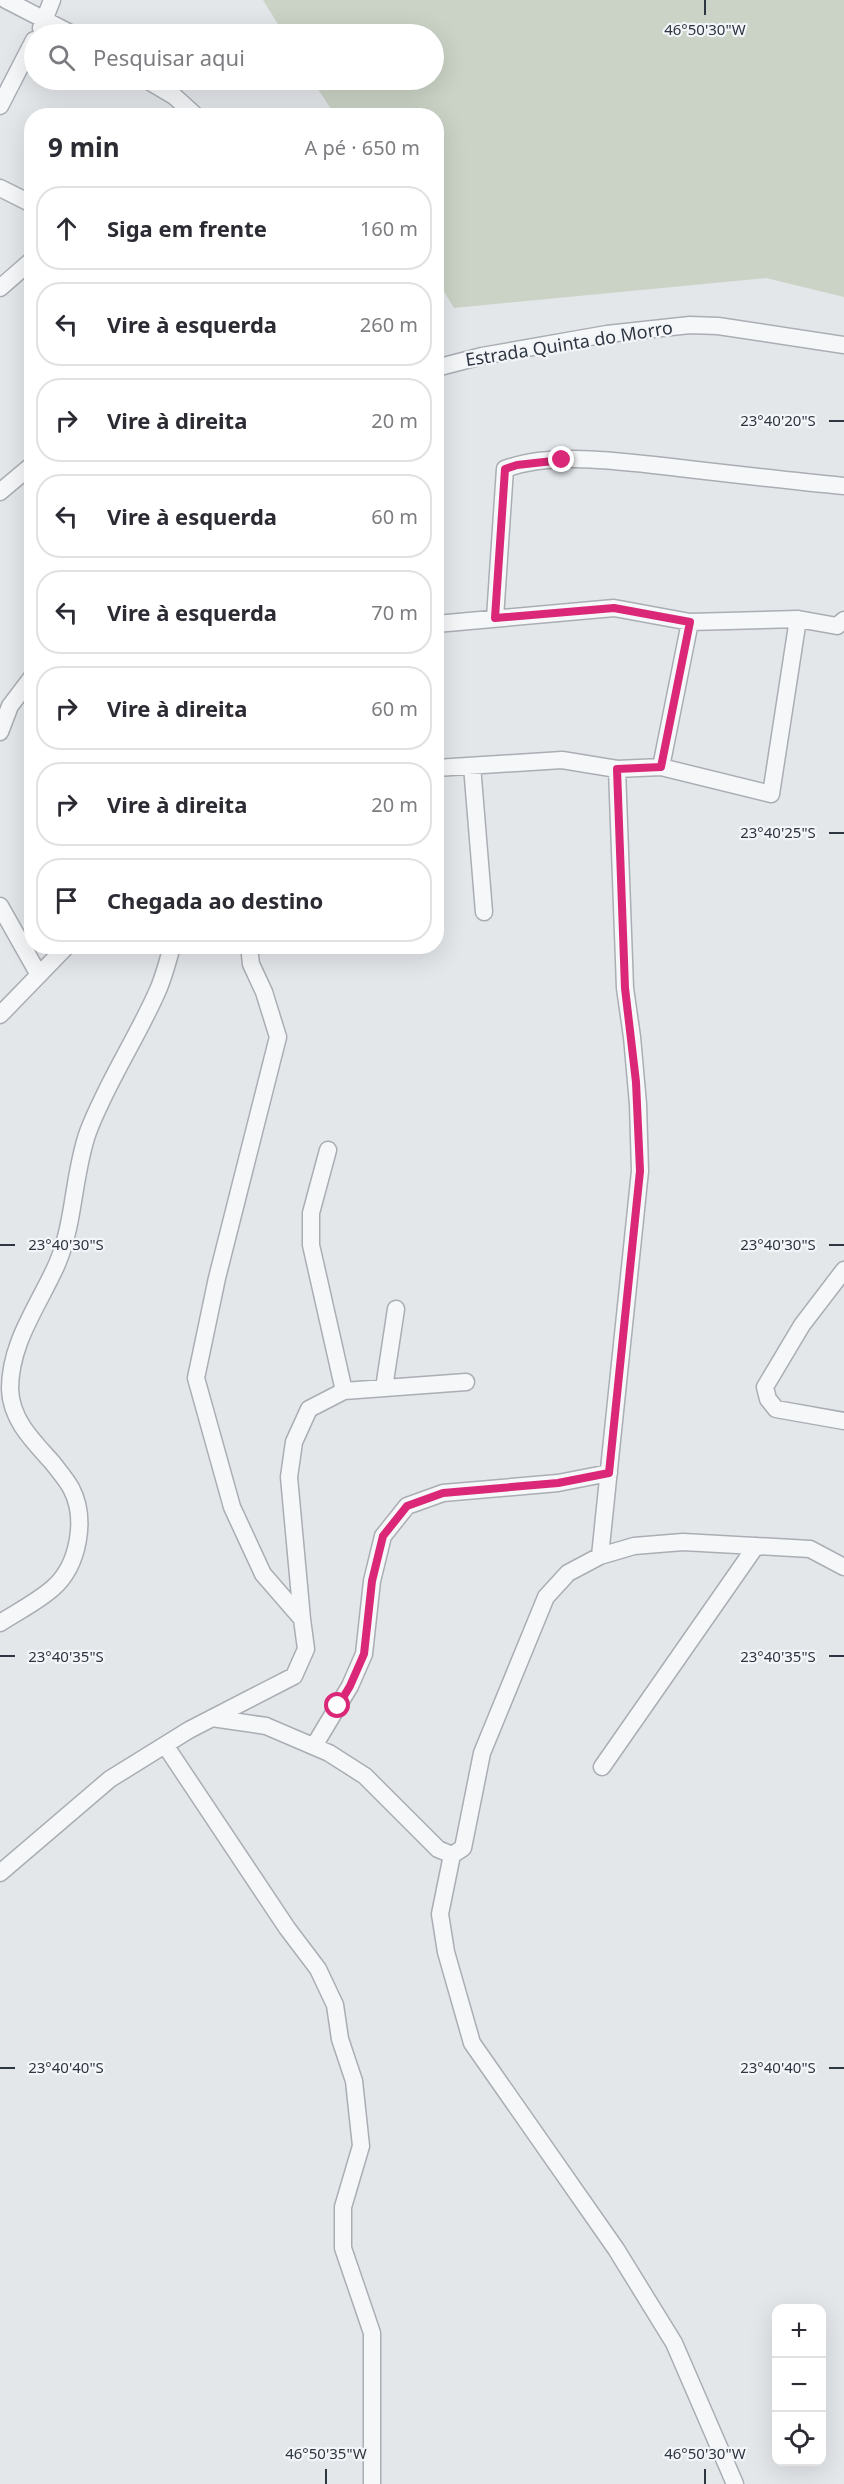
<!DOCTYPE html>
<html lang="pt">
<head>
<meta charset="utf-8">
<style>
	body { margin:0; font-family:"Noto Sans",sans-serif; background:#f7f7f7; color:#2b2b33 }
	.controls { position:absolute; right:18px; bottom:18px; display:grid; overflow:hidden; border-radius:12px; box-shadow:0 6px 24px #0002 }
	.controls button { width:54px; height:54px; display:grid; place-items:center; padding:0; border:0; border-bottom:2px solid #e1e1e2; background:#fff; color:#2b2b33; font:30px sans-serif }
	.stop { position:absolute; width:18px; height:18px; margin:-14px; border:4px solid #db2777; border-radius:50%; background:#fff }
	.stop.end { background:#db2777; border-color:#fff; box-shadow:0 2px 6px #0008 }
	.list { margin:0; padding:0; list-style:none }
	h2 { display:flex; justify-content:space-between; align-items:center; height:78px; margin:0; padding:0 24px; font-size:26px }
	h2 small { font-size:20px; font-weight:400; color:#7c7c81 }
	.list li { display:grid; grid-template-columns:39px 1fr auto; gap:18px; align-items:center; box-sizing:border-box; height:84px; margin:0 12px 12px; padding:0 12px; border:2px solid #e1e1e2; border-radius:24px }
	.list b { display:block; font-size:22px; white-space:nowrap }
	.list em { font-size:20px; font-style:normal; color:#7c7c81 }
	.icon { flex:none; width:33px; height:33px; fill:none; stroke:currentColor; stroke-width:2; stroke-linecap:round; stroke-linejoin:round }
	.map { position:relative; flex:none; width:844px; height:2484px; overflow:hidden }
	.search { position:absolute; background:#fff; box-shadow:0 6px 24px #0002; left:24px; top:24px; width:420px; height:66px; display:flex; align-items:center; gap:15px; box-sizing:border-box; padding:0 21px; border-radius:33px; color:#7c7c81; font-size:22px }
	.panel { position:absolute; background:#fff; box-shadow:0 6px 24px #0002; left:24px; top:108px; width:420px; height:846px; border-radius:24px }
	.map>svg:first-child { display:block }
</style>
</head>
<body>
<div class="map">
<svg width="844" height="2484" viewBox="0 0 844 2484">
	<rect width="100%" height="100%" fill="#e4e7ea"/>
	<path fill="#cad3c6" d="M263,0H844V297L766,278L454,308L437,280L436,116L335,115L312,80H434V34H284Z"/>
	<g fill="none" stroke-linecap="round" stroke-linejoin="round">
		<g stroke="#a9aeb4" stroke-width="19">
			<path id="street" d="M6,0L72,34
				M41,28L52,0
				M147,80L174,96L196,116
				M0,106L34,40
				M0,188L32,204
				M0,288L32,260
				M436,368L482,356L607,334L690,325L718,326L844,345
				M0,492L32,465
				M495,618L505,469C555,450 634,463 688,469C740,475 792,481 844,486
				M798,619L837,626L844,620
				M436,624L614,608L690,622L661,767
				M0,732L10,706L32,677
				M472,766L484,912
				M436,768L562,760L617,769
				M0,906L39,975
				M0,1015L67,946
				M328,1150L311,1213V1245L344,1391
				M844,1270L802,1325L765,1387L768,1399L776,1409L844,1421
				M384,1388L396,1309
				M600,1556L640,1171L638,1104L632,1037L625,988L617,769L661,767L771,794L798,619L690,622
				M302,1619L289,1477L294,1442L309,1409L344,1391L466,1382
				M0,1623C17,1612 37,1602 53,1588C79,1565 87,1518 71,1488C66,1479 58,1470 52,1462C33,1441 11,1420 10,1389C10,1342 39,1305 57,1264C75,1222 73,1174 88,1132C107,1082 137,1038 158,990C164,976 168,961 172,946
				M212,1718L266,1726L329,1753L365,1776L438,1849L452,1855L463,1848L482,1753L546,1597L568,1573L600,1556L634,1546L683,1542L810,1549L844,1567
				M165,1745L287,1928L318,1969L335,2005L340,2039L354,2081L361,2146L343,2207V2248L372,2333V2484
				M314,1746L350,1686L364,1654L372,1581L383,1536L407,1506L443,1493L558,1483L609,1473
				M602,1767L756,1546
				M452,1855L440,1914L446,1952L472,2043L616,2249L674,2343L735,2484
				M0,1873L110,1779L189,1730L294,1676L306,1649L302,1619L263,1574L232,1507L196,1378L217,1278L278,1037L264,992L251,964L249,946"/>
		</g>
		<use href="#street" stroke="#f6f7f9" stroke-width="16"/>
	</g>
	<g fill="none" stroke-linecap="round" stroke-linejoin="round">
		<path stroke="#db2777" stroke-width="8" d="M338,1706L350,1686L364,1654L372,1581L383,1536L407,1506L443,1493L558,1483L609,1473L640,1171L636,1082L625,988L617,769L661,767L690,622L614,608L495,618L505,469L517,465L562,460"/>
	</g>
	<path fill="none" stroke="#2d3641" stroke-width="2" d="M705,0V15M829,421H844M829,833H844M0,1245H15M829,1245H844M0,1656H15M829,1656H844M0,2068H15M829,2068H844M326,2469V2484M705,2469V2484"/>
	<g text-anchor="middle" stroke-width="4.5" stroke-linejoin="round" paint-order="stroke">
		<g font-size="18" fill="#2d3641" stroke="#f3f5f8">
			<text transform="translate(569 344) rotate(-9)" y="6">Estrada Quinta do Morro</text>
		</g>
	</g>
	<g font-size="15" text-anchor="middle" fill="#2d3641" stroke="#f3f5f8" stroke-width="4.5" stroke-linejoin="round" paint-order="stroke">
		<text x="705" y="35">46°50'30"W</text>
		<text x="778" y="426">23°40'20"S</text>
		<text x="778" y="838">23°40'25"S</text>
		<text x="66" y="1250">23°40'30"S</text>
		<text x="778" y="1250">23°40'30"S</text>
		<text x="66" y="1662">23°40'35"S</text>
		<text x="778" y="1662">23°40'35"S</text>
		<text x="66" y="2073">23°40'40"S</text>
		<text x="778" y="2073">23°40'40"S</text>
		<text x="326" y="2459">46°50'35"W</text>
		<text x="705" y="2459">46°50'30"W</text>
	</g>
</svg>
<div class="controls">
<button>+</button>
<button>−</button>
<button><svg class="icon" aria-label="locate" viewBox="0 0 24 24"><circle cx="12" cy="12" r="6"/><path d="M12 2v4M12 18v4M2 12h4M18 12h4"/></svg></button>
</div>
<div class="stop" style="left:338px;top:1706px"></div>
<div class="stop end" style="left:562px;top:460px"></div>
<div class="search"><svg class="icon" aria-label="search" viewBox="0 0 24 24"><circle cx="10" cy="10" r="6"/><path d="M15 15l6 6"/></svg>Pesquisar aqui</div>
<section class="panel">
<h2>9 min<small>A pé · 650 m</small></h2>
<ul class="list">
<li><svg class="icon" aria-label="ahead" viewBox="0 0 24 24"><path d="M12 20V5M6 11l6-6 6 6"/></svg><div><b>Siga em frente</b></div><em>160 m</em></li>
<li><svg class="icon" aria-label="left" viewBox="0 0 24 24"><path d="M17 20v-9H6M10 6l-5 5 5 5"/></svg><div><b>Vire à esquerda</b></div><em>260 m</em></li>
<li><svg class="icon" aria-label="right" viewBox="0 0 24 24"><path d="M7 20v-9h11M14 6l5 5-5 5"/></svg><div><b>Vire à direita</b></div><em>20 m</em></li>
<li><svg class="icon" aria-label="left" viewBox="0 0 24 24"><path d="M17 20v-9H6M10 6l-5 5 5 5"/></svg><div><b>Vire à esquerda</b></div><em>60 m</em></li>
<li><svg class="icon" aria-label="left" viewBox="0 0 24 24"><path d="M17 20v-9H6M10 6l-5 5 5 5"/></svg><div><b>Vire à esquerda</b></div><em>70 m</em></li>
<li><svg class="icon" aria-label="right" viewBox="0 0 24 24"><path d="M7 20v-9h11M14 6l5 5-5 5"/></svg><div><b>Vire à direita</b></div><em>60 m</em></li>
<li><svg class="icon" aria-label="right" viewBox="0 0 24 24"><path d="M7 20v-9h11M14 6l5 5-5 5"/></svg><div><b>Vire à direita</b></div><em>20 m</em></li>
<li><svg class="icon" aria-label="arrive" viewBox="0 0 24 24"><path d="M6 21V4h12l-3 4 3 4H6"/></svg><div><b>Chegada ao destino</b></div></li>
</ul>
</section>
</div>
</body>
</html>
